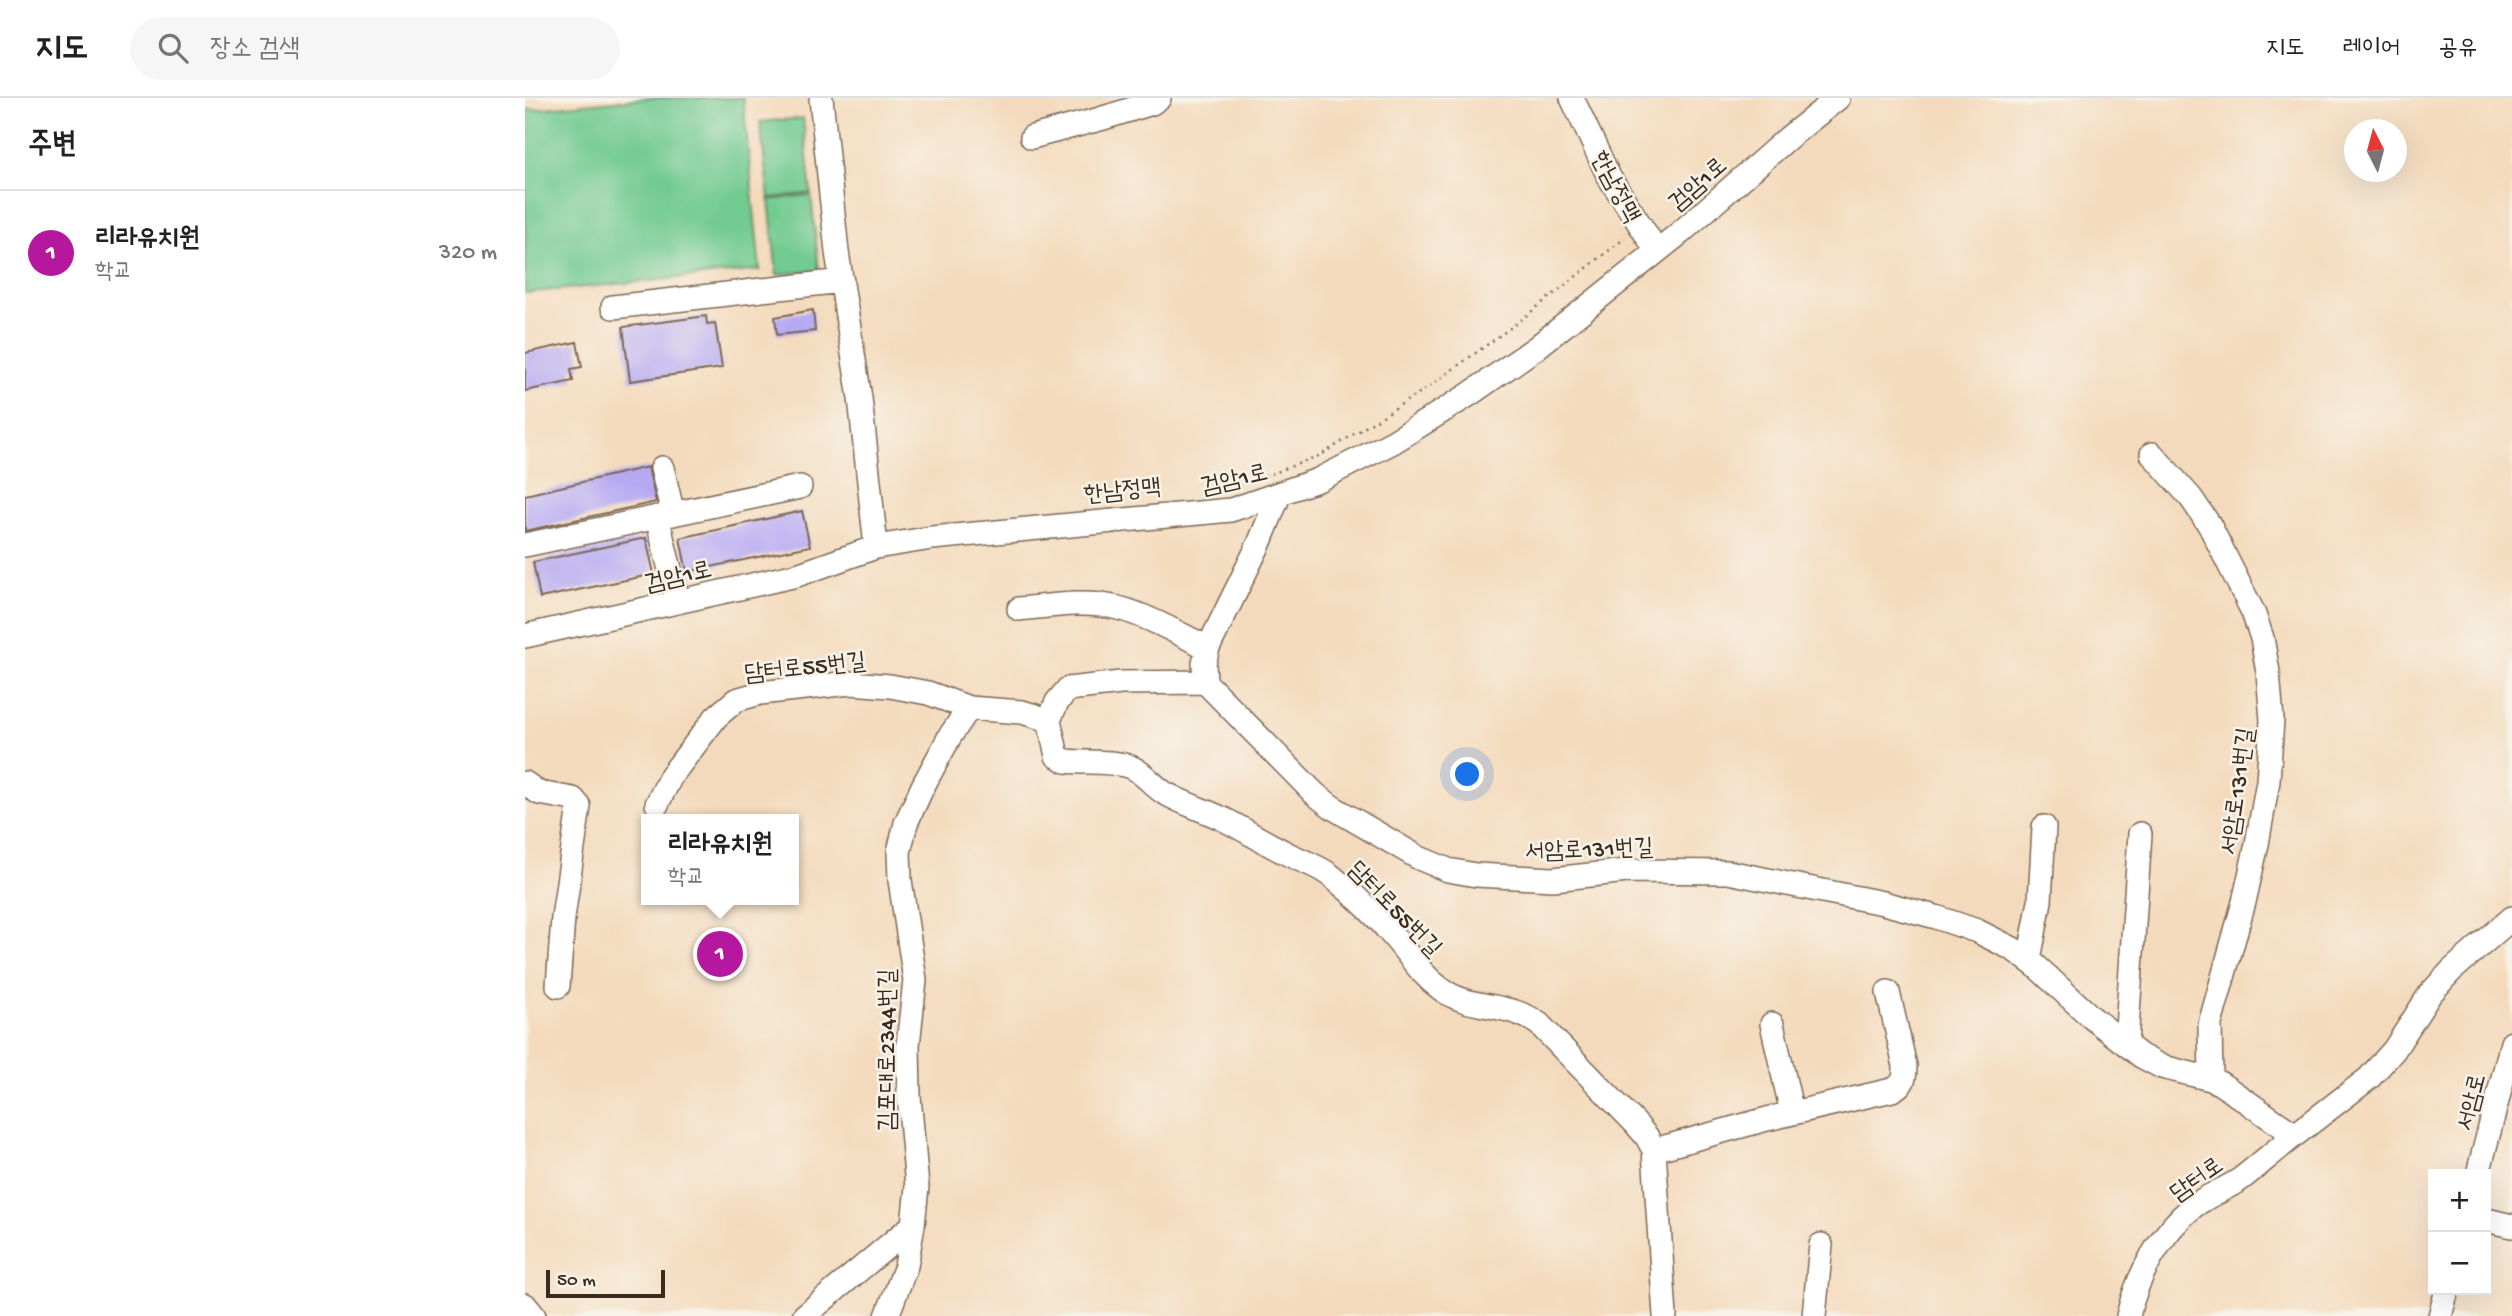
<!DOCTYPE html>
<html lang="ko">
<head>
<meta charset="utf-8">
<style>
	body { margin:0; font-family:"Gochi Hand","Poor Story",sans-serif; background:#f6f6f6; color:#202124 }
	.controls { position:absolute; right:21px; bottom:21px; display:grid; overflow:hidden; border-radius:0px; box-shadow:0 7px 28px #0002 }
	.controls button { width:63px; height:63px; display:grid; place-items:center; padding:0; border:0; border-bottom:2px solid #e0e0e0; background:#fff; color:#202124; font:35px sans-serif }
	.compass { position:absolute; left:1819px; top:21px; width:63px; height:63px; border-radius:50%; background:#fff; box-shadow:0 7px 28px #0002; rotate:354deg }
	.scale { position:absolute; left:21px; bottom:18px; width:119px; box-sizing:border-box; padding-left:7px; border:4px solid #3b2a1e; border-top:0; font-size:19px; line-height:24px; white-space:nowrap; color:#3b2a1e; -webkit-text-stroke:5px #f7f3e8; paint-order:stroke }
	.you { position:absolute; left:943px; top:677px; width:24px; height:24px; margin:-18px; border:5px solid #fff; border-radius:50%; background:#1a73e8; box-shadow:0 0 0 10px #1a73e833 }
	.badge { display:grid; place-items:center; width:46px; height:46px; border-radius:50%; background:#b5179e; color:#fff; font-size:23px; font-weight:700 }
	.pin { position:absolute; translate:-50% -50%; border:4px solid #fff; box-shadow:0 2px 7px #0006 }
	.popup { position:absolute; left:116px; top:716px; width:158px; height:91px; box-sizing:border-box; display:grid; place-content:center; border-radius:0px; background:#fff; filter:drop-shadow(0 2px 5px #0005); font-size:23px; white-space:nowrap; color:#757577 }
	.popup b { font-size:26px; color:#202124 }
	.popup::after { content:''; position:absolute; left:50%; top:100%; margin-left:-14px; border:14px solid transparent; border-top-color:#fff }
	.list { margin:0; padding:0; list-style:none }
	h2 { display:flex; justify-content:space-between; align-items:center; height:91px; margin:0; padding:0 28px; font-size:30px }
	h2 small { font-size:23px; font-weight:400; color:#757577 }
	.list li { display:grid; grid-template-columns:46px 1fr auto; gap:21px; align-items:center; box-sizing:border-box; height:126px; padding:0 28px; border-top:2px solid #e0e0e0 }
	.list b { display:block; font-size:26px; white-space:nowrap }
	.list p { margin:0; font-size:23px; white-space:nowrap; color:#757577 }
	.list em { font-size:23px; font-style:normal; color:#757577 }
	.icon { flex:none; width:38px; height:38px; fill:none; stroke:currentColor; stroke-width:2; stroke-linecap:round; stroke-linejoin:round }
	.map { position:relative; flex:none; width:1987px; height:1218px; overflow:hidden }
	header { display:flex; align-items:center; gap:42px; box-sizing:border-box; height:98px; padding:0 35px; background:#fff; border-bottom:2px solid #e0e0e0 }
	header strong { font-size:33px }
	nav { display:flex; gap:38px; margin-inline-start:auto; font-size:24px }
	.search { width:490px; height:63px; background:#f6f6f6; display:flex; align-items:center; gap:18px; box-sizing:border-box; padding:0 24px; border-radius:38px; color:#757577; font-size:26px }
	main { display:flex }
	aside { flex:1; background:#fff }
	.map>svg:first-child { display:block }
</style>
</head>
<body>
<header>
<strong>지도</strong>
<div class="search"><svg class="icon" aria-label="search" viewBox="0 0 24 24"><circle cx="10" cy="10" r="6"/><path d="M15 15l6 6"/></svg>장소 검색</div>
<nav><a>지도</a><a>레이어</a><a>공유</a></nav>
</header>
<main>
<aside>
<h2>주변<small></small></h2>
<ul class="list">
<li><span class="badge">1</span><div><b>리라유치원</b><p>학교</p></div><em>320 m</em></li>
</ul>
</aside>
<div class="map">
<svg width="1987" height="1218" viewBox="0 0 1987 1218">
	<rect width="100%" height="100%" fill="#f7f3e8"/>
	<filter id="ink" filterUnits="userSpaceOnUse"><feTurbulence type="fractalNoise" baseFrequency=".0143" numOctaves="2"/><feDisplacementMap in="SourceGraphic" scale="14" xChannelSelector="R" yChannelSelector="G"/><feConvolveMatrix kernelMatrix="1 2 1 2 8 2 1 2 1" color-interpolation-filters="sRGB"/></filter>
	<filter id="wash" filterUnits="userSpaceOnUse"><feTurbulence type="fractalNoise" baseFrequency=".00686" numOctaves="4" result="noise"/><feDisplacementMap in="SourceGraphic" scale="28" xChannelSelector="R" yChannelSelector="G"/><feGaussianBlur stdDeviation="1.57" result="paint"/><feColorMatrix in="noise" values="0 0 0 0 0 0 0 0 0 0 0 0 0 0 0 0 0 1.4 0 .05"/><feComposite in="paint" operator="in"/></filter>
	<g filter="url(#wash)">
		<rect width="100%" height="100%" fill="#f4dabc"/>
		<path fill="#72cb91" stroke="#567a58" stroke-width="2" d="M121,0H218L235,172L0,195V12Z
			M278,20L286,95L244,100L235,24Z
			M286,97L294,172L252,177L244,102Z"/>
		<g id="blocks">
			<path fill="#b5a9f4" d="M288,212L290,233L252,237L250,219Z
				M181,218L182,226L190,225L197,270L105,283L98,229Z
				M52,244L57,269L46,271L48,283L0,293V255Z
				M123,369L131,404L0,433V397Z
				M277,413L285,448L162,474L155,440Z
				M121,440L129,476L15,500L8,464Z"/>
		</g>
	</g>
	<g filter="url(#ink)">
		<use href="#blocks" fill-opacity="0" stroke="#7c6855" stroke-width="2"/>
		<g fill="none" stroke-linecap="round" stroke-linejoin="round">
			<g stroke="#7c6855" stroke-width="26">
				<path id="minor" d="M296,0L312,154L335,300L351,449
					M1047,0L1084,79L1132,153
					M507,39L575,21L627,5L634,0
					M88,209L317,183
					M1627,356L1666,400L1685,428L1728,514L1737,540L1743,574L1747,622L1743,683L1732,746L1719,804L1685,926L1686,981
					M137,370L148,416
					M132,419L153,504
					M0,447L275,389
					M494,511C526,508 561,502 593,510C624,518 654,536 683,550
					M0,538L272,477L351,449L407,440L706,412L793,382L868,344L945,296L1012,249L1155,135L1263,40L1313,0
					M680,584L790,696L807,709L894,760L923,772L951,777L1028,781L1102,773L1203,774L1358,805L1411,819L1452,833L1488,851L1511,868L1566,919L1616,958L1637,969L1686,981L1696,986L1770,1037L1844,980L1869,952L1905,896L1926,873L1987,820
					M524,622L532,604L543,591L596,585L680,584L679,565L683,550L734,446L754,397
					M0,685L14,695L48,701L54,708L38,820L33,888
					M132,706L146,678L191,619L211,602L235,595L325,585L365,588L403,595L444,610L497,614L524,622L532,658L541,663C560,665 581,663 599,667C615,670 625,685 638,694C656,705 677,711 696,720C717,730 737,743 757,753C773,762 790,766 805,777C829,796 854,820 873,844C887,861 898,878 916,891C946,913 983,903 1014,926L1110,1025L1122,1039L1129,1052L1140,1218
					M1504,862L1515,803L1519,729
					M1247,926L1267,1015
					M1601,946L1615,736
					M1129,1052L1242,1021L1367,992C1379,986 1380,981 1380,968L1363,894
					M1953,1076L1987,945
					M1961,1122L1987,1128
					M0,1207L9,1218
					M279,1218L388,1127L392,1089L384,998L383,947L390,882L375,782L374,754L381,725L398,688L425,638L444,610
					M362,1218L381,1168L388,1127
					M1289,1218L1296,1147
					M1603,1218C1612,1178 1636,1134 1669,1108C1682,1098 1701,1091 1716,1081C1734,1067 1752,1051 1770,1037
					M1915,1218L1922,1192"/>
			</g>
			<path stroke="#7c6855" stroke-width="2.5" stroke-dasharray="2 5" stroke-linecap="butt" d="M733,381L796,357L902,290L988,228L1100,140"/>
			<use href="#minor" stroke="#fff" stroke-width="23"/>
		</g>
	</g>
	<g text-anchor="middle" stroke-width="5" stroke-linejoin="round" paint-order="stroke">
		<g font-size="24" fill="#3b2a1e" stroke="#f7f3e8">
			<text transform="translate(1172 85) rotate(-41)" y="8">검암1로</text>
			<text transform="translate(1092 88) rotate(62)" y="8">한남정맥</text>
			<text transform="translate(709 380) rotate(-13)" y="8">검암1로</text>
			<text transform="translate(597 391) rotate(-6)" y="8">한남정맥</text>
			<text transform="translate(153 477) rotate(-13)" y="8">검암1로</text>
			<text transform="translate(280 568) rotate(-6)" y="8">담터로55번길</text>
			<text transform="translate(1711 693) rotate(-82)" y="8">서암로131번길</text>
			<text transform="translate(1064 750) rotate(-2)" y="8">서암로131번길</text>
			<text transform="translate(871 810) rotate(46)" y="8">담터로55번길</text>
			<text transform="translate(361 952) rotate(-90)" y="8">김포대로2344번길</text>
			<text transform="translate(1945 1004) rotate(-76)" y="8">서암로</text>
			<text transform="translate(1671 1080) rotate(-35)" y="8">담터로</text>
		</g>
	</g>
</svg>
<div class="controls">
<button>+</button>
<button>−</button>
</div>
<svg class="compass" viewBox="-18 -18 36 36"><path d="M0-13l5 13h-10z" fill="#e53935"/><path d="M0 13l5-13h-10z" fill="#757577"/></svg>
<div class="scale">50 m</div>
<div class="you"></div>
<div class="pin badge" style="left:195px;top:856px">1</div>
<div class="popup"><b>리라유치원</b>학교</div>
</div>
</main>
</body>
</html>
